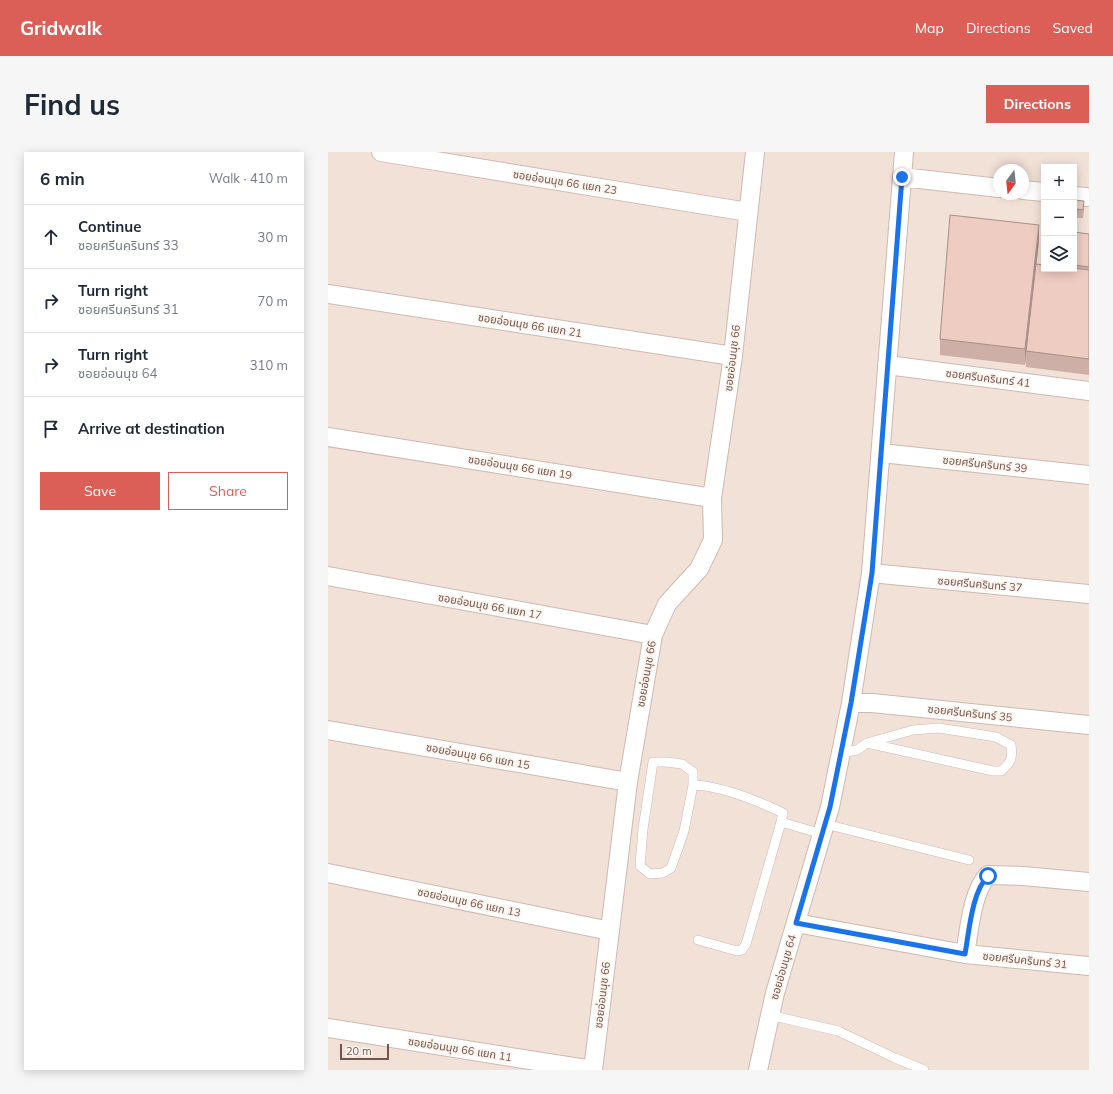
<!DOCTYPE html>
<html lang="en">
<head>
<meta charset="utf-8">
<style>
	body { margin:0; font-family:Mulish,"Noto Sans Thai",sans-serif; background:#f6f6f7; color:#1f2937 }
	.controls { position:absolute; right:12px; top:12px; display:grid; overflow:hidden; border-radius:0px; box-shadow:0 2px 10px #0003 }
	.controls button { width:36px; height:36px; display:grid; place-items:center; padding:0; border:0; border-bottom:1px solid #e0e1e3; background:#fff; color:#1f2937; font:20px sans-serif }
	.compass { position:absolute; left:665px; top:12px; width:36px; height:36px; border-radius:50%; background:#fff; box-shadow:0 2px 10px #0003; rotate:195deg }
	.scale { position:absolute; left:12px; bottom:10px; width:49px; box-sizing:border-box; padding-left:4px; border:2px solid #73554e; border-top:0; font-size:11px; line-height:14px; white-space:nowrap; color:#73554e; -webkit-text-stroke:3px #fef5ee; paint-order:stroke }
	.stop { position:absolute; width:12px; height:12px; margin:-9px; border:3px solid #1a73e8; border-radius:50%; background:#fff }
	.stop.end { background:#1a73e8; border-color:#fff; box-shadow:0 1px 4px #0008 }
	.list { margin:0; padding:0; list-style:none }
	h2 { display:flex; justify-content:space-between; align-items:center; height:52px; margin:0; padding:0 16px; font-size:17px }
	h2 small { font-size:13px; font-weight:400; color:#747a83 }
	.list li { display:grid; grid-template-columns:26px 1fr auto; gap:12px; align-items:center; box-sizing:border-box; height:64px; padding:0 16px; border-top:1px solid #e0e1e3 }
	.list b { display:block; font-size:15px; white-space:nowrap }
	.list p { margin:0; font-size:13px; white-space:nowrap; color:#747a83 }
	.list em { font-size:13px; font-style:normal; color:#747a83 }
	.actions { display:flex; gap:8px; padding:12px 16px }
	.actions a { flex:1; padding:9px 0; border:1px solid #db5f57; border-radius:0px; text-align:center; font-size:14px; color:#db5f57 }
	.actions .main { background:#db5f57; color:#fff }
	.icon { flex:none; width:22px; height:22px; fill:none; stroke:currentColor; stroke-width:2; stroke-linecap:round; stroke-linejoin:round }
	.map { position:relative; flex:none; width:761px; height:918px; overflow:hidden; border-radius:0px }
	header { display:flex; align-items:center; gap:24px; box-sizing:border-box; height:56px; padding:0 20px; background:#db5f57; color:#fff }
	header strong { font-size:19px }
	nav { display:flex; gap:22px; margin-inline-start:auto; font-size:14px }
	.intro { display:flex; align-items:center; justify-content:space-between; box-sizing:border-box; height:96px; padding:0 24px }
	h1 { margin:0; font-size:28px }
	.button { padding:10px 18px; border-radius:0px; background:#db5f57; color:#fff; font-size:14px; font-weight:700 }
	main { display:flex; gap:24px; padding:0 24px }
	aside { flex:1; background:#fff; border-radius:0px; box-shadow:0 2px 10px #0003 }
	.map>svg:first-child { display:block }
</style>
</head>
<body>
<header>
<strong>Gridwalk</strong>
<nav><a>Map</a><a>Directions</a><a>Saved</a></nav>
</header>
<div class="intro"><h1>Find us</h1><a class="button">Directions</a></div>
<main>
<aside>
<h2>6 min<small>Walk · 410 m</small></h2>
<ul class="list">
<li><svg class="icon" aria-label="ahead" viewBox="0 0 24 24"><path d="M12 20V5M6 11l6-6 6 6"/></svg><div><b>Continue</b><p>ซอยศรีนครินทร์ 33</p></div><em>30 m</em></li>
<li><svg class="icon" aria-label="right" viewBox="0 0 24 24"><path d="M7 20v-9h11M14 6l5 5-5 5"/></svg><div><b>Turn right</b><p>ซอยศรีนครินทร์ 31</p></div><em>70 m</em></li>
<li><svg class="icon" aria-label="right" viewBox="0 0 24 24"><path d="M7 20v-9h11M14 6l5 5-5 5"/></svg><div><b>Turn right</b><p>ซอยอ่อนนุช 64</p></div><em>310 m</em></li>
<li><svg class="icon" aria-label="arrive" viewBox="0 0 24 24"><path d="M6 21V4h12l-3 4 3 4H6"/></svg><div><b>Arrive at destination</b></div></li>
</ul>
<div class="actions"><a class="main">Save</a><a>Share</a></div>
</aside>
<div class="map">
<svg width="761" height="918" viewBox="0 0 761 918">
	<rect width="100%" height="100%" fill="#fbf0e8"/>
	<path fill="#f2e1d7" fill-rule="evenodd" d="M0,0H761V918H0ZM716,15H746V117H716ZM671,18H695V42H671Z"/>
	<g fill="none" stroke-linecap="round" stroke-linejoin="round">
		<g stroke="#ceb9b2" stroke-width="10">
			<path id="service" d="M513,601L529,598L539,591L665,619H673C683,611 685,605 683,593L668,585L611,576L585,578L539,591
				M325,610H338L354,612L365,620V633L356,679L343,716L335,721L322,722L312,714L315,677Z
				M365,633C393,634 430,649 455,661L453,670
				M497,672L641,708
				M370,788L409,799L414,798L418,792L453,670L494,682
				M442,863L510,879L567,906L596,918"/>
		</g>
		<g stroke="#ceb9b2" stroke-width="20">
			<path id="minor" d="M53,0L420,60
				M574,25L671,36
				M695,38L716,40
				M746,44L758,45
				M0,142L405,204
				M559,213L761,239
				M0,285L384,346
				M553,301L761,323
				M543,421L761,442
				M0,424L325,483
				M523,551H544L761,573
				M0,578L300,630
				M0,721L282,779
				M468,771L637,802L761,814
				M637,802C641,780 644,739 660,723L695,724L761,730
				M0,876L265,918
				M265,918L300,630L325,483L339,452L371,417L385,388L384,346L405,204L427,0
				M430,918L447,841L502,655L523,551L543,421L576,0"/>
		</g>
		<use href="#service" stroke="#fff" stroke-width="9"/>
		<use href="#minor" stroke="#fff" stroke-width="18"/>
	</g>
	<path fill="#cdafa7" d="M746,48L756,57L755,66H749L748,76H746Z
		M746,80L761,82V223L698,215V208L697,213L612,203V187L711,89L708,116L714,112L716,90V117H746Z"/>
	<path fill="#a78f88" d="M711,73V89L699,199H698L697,213V197Z"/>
	<path fill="#eeccc2" stroke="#a78f88" d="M746,48L756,49L755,58L749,57L748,67H746Z
		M622,63L711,73L697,197L612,187Z
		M746,80L761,82V115L746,113Z
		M716,90V109L714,108Z
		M708,112L716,113V117H746V116L761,118V207L698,199Z"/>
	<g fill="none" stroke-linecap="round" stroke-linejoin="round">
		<path stroke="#1a73e8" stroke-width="5" d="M574,25L544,421L523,551L502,655L468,771L637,802C641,780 644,739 660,724"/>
	</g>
	<g text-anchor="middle" stroke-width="3.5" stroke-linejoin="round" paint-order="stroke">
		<g font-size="11" fill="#73554e" stroke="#fef5ee">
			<text transform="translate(237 30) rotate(9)" y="4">ซอยอ่อนนุช 66 แยก 23</text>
			<text transform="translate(202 173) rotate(9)" y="4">ซอยอ่อนนุช 66 แยก 21</text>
			<text transform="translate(404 206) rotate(-83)" y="4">ซอยอ่อนนุช 66</text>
			<text transform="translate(660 226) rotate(7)" y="4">ซอยศรีนครินทร์ 41</text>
			<text transform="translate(657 312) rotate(6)" y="4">ซอยศรีนครินทร์ 39</text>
			<text transform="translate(192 315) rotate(9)" y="4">ซอยอ่อนนุช 66 แยก 19</text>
			<text transform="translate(652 432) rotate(5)" y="4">ซอยศรีนครินทร์ 37</text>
			<text transform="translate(162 454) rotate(10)" y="4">ซอยอ่อนนุช 66 แยก 17</text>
			<text transform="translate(318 522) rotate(-80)" y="4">ซอยอ่อนนุช 66</text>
			<text transform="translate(642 561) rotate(6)" y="4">ซอยศรีนครินทร์ 35</text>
			<text transform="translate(150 604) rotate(10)" y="4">ซอยอ่อนนุช 66 แยก 15</text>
			<text transform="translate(141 750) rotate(12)" y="4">ซอยอ่อนนุช 66 แยก 13</text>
			<text transform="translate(697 808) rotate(6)" y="4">ซอยศรีนครินทร์ 31</text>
			<text transform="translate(455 815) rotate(-74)" y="4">ซอยอ่อนนุช 64</text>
			<text transform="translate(274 843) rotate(-83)" y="4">ซอยอ่อนนุช 66</text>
			<text transform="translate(132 897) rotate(9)" y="4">ซอยอ่อนนุช 66 แยก 11</text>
		</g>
	</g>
</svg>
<div class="controls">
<button>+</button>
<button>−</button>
<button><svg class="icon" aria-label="layers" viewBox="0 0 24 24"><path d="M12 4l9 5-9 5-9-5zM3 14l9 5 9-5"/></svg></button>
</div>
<svg class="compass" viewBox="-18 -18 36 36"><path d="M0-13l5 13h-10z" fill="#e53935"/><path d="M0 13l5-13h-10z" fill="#747a83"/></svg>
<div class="scale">20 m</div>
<div class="stop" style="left:660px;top:724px"></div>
<div class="stop end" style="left:574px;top:25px"></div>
</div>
</main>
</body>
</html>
